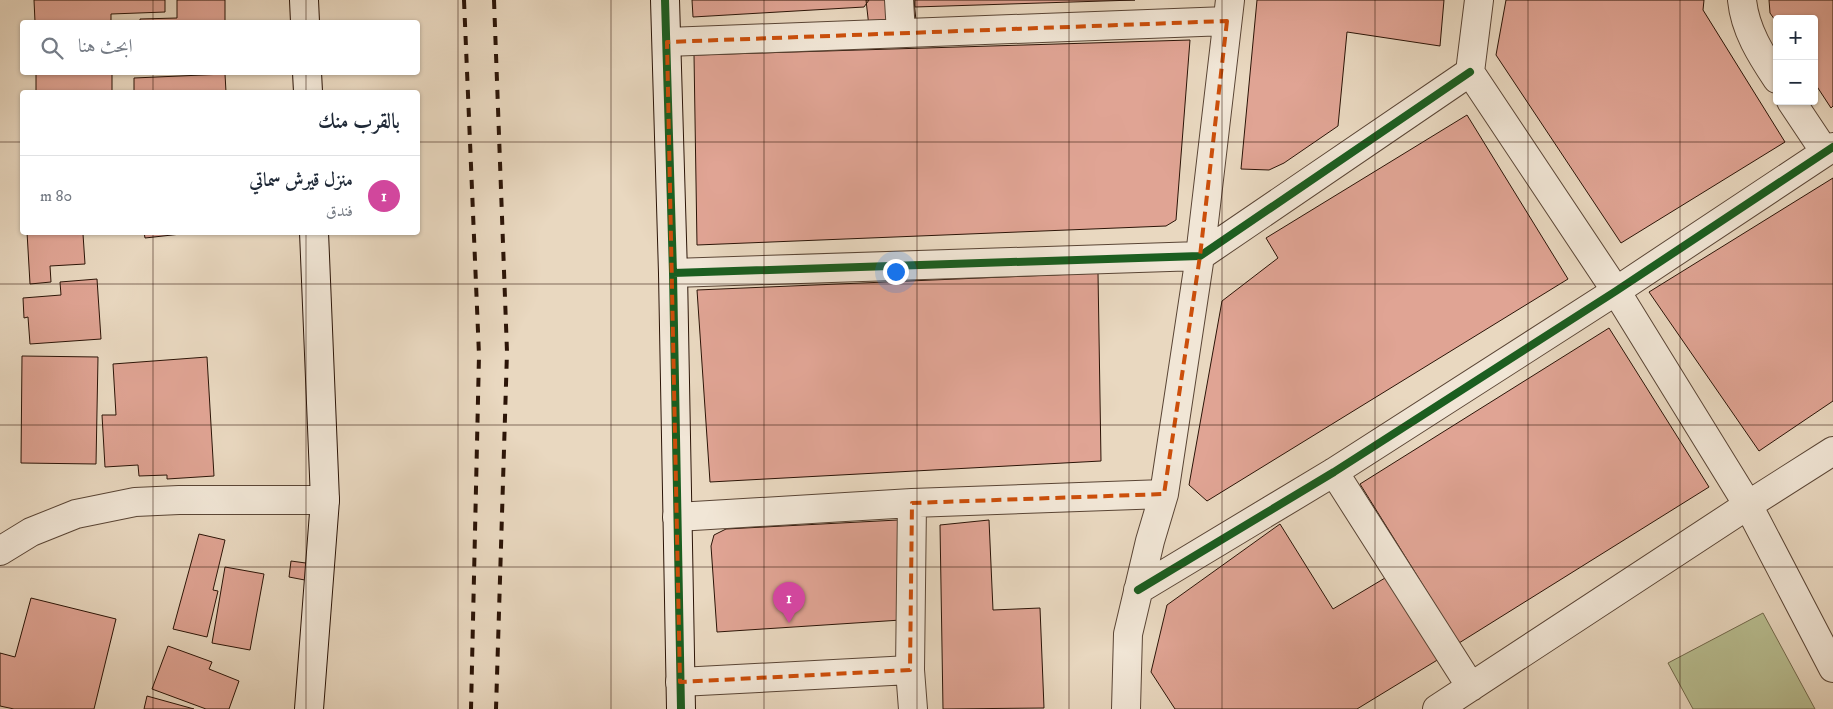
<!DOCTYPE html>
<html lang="ar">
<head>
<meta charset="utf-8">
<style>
	body { margin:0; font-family:"IM FELL DW Pica",Amiri,serif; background:#f2f2f3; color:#1f2937; direction:rtl }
	.controls { position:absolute; right:15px; top:15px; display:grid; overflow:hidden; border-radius:5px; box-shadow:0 1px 4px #0004 }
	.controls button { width:45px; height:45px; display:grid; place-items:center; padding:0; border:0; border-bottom:1px solid #e0e1e3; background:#fff; color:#1f2937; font:25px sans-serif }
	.you { position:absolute; left:895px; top:271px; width:18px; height:18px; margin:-12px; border:4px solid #fff; border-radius:50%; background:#1a73e8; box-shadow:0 0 0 8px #1a73e833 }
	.badge { display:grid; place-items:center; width:32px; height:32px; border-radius:50%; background:#b45309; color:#fff; font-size:16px; font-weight:700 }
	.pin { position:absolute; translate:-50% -41px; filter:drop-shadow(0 1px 2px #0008) }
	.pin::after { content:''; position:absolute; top:26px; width:18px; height:15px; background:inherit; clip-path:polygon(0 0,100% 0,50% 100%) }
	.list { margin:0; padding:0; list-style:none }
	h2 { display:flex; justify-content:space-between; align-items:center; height:65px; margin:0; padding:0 20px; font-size:21px }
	h2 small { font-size:16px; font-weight:400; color:#747a83 }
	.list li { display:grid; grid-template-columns:32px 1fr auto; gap:15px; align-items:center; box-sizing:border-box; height:80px; padding:0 20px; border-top:1px solid #e0e1e3 }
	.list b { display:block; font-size:19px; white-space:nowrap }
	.list p { margin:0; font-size:16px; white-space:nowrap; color:#747a83 }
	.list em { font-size:16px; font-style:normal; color:#747a83 }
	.icon { flex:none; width:28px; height:28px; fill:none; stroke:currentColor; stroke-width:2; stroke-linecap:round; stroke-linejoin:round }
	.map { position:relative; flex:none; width:1833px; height:709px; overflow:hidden; direction:ltr }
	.search { position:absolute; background:#fff; box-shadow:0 1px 4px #0004; left:20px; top:20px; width:400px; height:55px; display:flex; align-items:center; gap:12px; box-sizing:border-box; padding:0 18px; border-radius:5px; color:#747a83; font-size:19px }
	.panel { position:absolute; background:#fff; box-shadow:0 1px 4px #0004; left:20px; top:90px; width:400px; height:145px; border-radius:5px; direction:rtl }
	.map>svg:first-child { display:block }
</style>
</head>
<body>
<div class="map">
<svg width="1833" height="709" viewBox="0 0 1833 709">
	<rect width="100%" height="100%" fill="#e9d8c0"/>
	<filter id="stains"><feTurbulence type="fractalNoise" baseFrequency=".004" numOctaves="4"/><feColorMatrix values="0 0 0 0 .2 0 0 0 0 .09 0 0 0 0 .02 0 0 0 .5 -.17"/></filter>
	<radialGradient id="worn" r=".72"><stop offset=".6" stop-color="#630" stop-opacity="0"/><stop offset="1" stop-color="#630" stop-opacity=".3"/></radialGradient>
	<path fill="#b8be91" stroke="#72694c" d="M1763,613L1815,709H1693L1668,663Z"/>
	<path fill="#e0a494" stroke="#2b1407" d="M34,0H165V12L111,14V22H35Z
		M177,0H225V22H140V19L177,18Z
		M692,0H869L864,7L693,17Z
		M866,0H914L917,31L870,36Z
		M915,0H1135L915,7Z
		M1257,0H1444L1440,46L1347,32L1338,126L1284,163L1269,170L1241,169Z
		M1506,0H1704L1703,10L1785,142L1621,243L1496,55Z
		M1769,0H1833V106L1831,108L1814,82V19H1777V23L1770,13Z
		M1190,40L1176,220L1166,226L697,245L694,55Z
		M36,72H112V92H36Z
		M225,74L226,92H134V78Z
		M1467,115L1568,279L1207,501L1189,485L1222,301L1278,258L1266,238Z
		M1833,178V401L1759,451L1649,292Z
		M27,232H112L83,234L85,264L50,266L51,282L30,284Z
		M144,232H199L145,238Z
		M1098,273L1101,461L710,482L697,290Z
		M97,279L101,339L30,344L28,317L24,318L23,298L61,295L60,282Z
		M1609,328L1709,487L1459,643L1360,484Z
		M22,356L98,357L96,464L21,463Z
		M207,357L214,476L167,479V475L139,476L138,465L105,467L102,415H116L113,364Z
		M898,520L901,620L717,632L711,546L714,535L726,529Z
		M989,520L993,610L1040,608L1044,708L943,709L940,525Z
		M1280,524L1333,609L1385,578L1439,659L1357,709H1175L1151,672L1167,605Z
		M199,534L225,540L213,590L218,591L207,637L173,629Z
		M291,561L313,564L310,581L289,577Z
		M225,567L264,574L250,650L212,643Z
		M31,598L116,619L94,709H14L0,706V653L15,657Z
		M168,646L212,662L209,669L239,681L229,709H206L152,689Z
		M147,696L194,709H144Z"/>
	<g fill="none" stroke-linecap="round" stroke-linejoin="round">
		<g stroke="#5a4535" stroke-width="30">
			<path id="street" d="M899,0L901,33
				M1479,0L1470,72L1616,291L1748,505L1833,668
				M1742,0C1745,30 1761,55 1777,79
				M667,42L1227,21
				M1791,101L1825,152
				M673,273L1200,256L1470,72
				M1334,472L1471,687
				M677,517L912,503L1164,494
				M0,551L31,532L76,514L135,502L179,500H325
				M1138,590L1334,472L1616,291L1833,147
				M910,670L912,503
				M680,682L910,670L913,709
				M1126,709L1128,634L1150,541L1164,494L1200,256L1230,0
				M1437,709L1748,505L1833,451"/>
		</g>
		<g stroke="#2b1407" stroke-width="30">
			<path id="secondary" d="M304,0L305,22
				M665,0L673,273L681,709
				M307,72L308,92
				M309,709L325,500L314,232"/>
		</g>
		<use href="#street" stroke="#f1e6d6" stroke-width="28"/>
		<use href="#secondary" stroke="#f1e6d6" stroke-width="28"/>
		<path stroke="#2b1407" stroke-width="4" stroke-dasharray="9 9" stroke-linecap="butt" d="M464,0L479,355L471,709
			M494,0L507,352L496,709"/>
		<g stroke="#f1e6d6" stroke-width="11">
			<path id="cycleway" d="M665,0L673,273L681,709
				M673,273L1200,256L1470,72
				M1138,590L1334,472L1616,291L1833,147"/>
		</g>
		<use href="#cycleway" stroke="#1b5e20" stroke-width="8"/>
	</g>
	<path fill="none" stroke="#cc4f0b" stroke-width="4" stroke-dasharray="10 6" stroke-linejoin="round" d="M1227,21L1200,256L1164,494L912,503L910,670L680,682L667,42Z"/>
	<path fill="none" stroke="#2b1407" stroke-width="1" stroke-opacity="0.55" d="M153,0V22M306,0V22M458,0V709M611,0V709M764,0V709M917,0V709M1069,0V709M1222,0V709M1375,0V709M1528,0V709M1680,0V709M153,72V92M306,72V92M0,142H22M418,142H1833M153,232V709M306,232V709M0,284H1833M0,425H1833M0,567H1833"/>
	<rect width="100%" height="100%" filter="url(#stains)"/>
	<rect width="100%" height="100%" fill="url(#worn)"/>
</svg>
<div class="controls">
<button>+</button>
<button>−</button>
</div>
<div class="you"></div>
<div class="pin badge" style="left:789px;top:623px;background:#d1479c">1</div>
<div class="search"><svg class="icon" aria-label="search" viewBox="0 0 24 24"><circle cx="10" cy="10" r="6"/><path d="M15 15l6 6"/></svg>ابحث هنا</div>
<section class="panel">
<h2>بالقرب منك<small></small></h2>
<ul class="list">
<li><span class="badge" style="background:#d1479c">1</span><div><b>منزل قيرش سماتي</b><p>فندق</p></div><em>80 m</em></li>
</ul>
</section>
</div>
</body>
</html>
